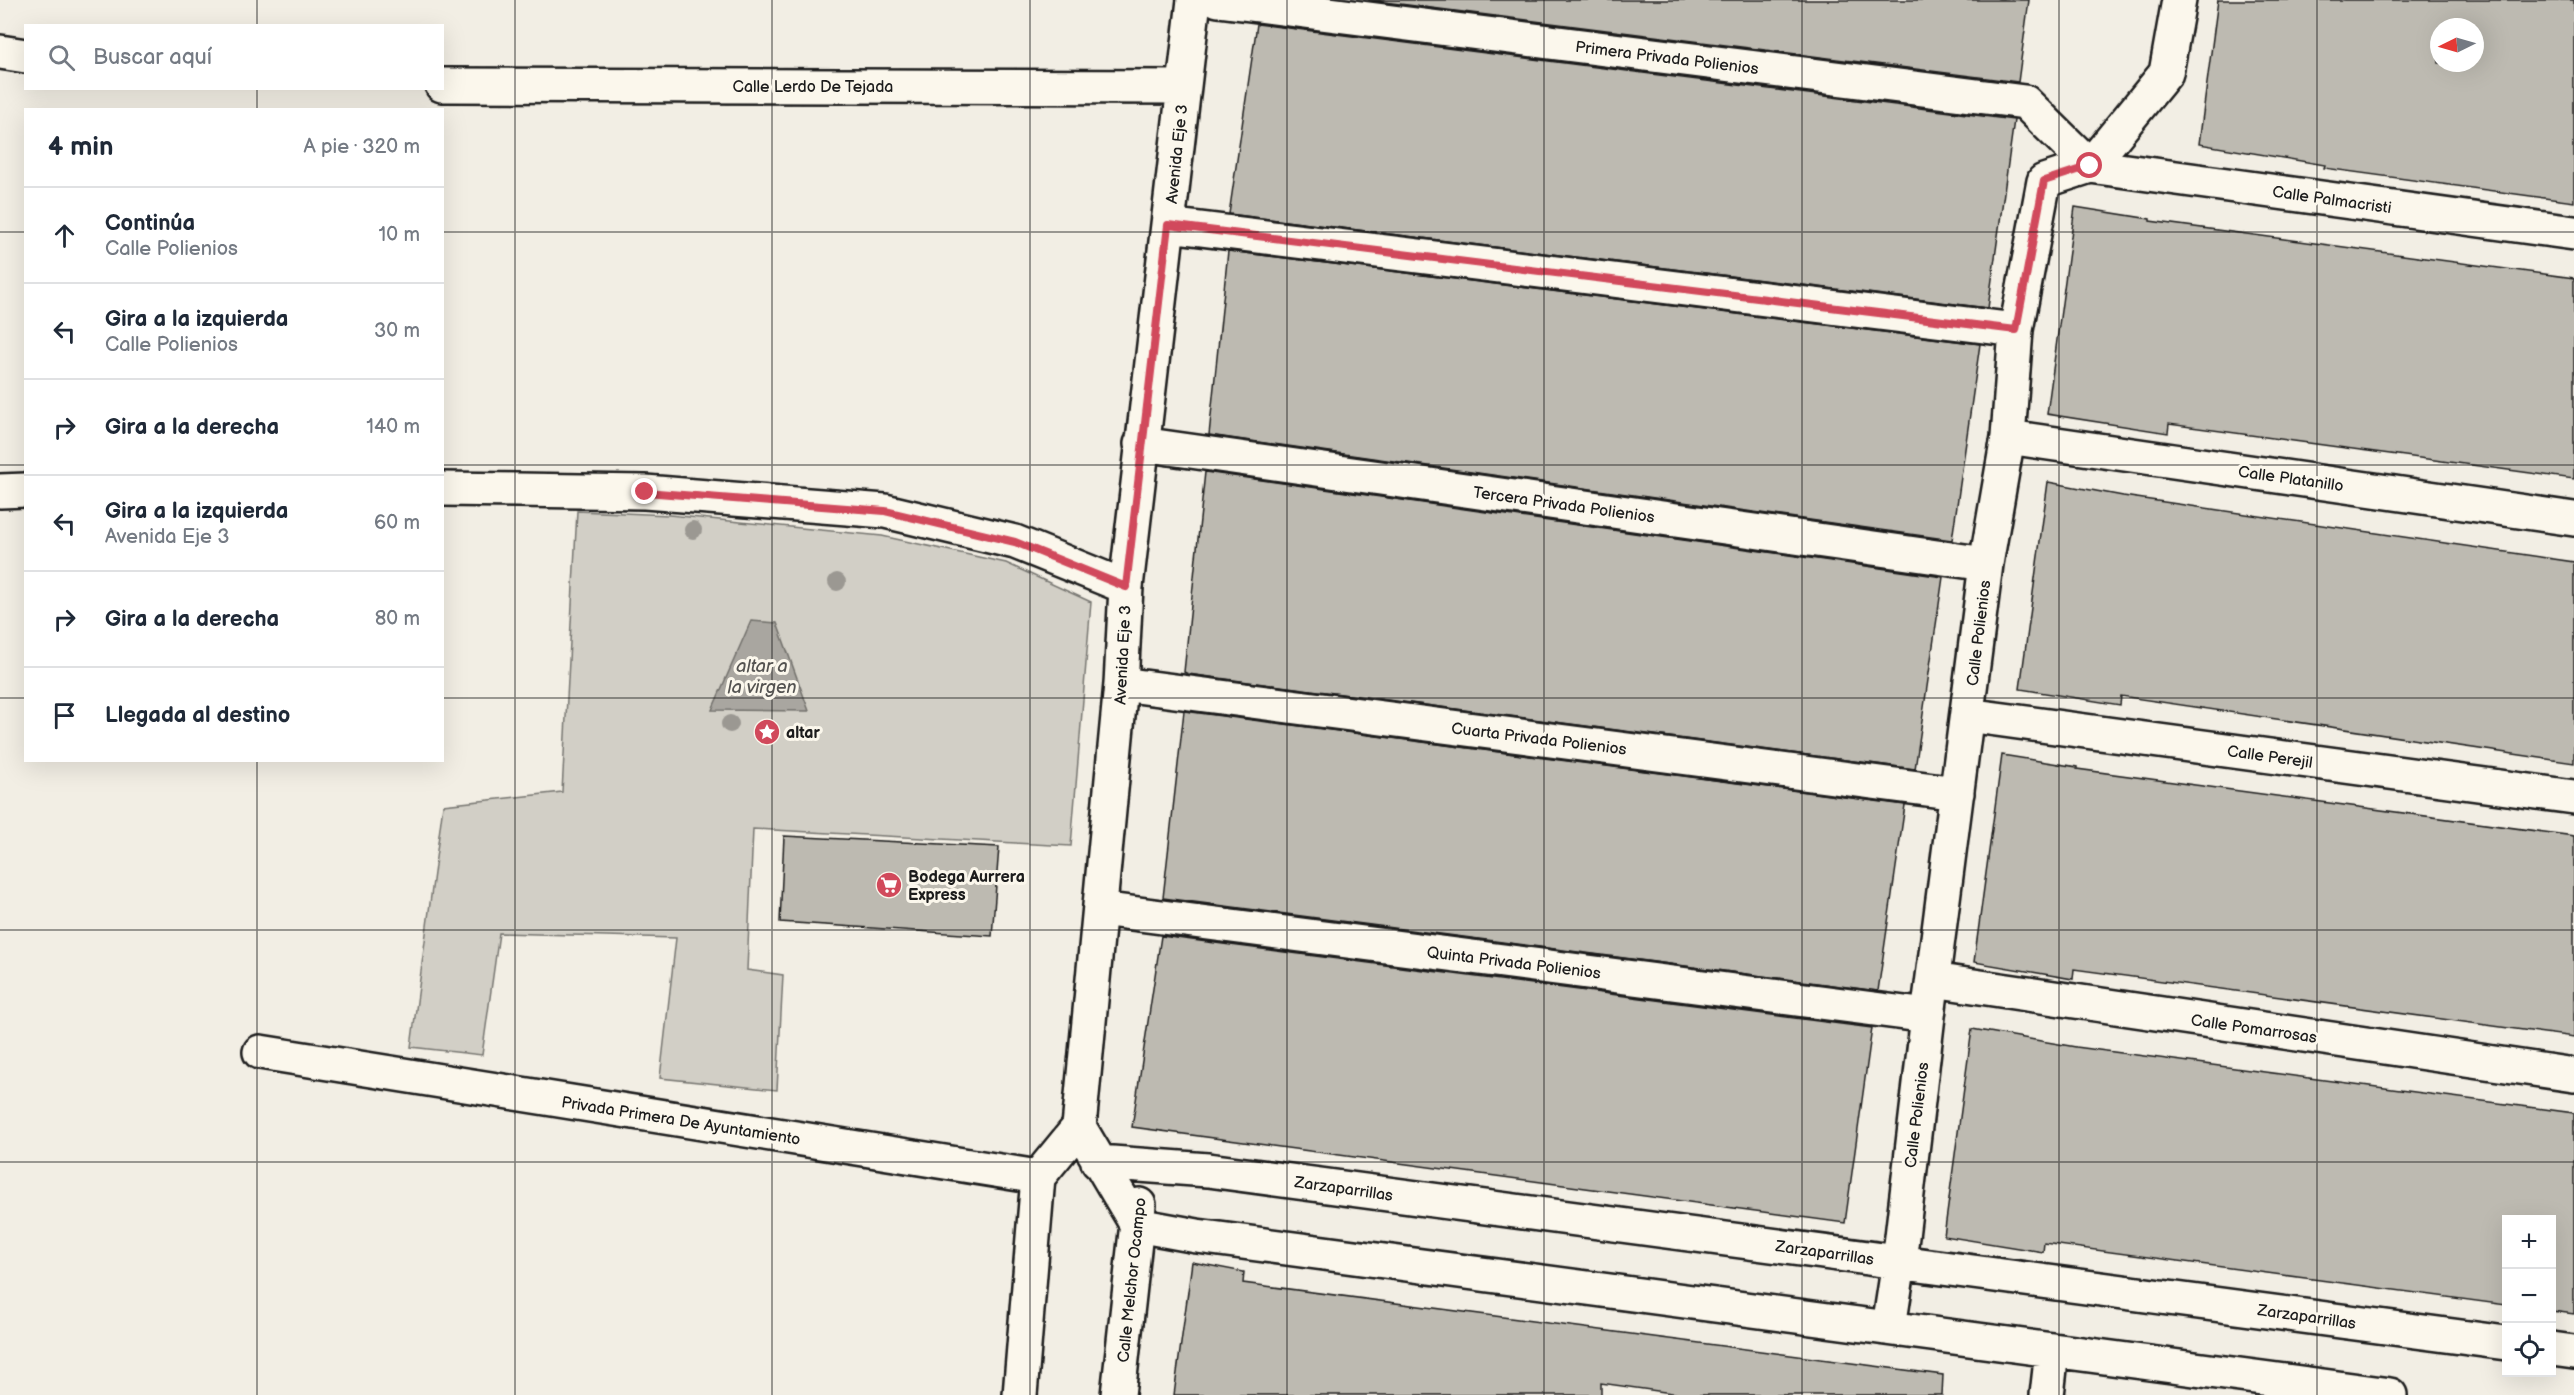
<!DOCTYPE html>
<html lang="es">
<head>
<meta charset="utf-8">
<style>
	body { margin:0; font-family:"Balsamiq Sans",sans-serif; background:#f2f2f3; color:#1f2937 }
	.controls { position:absolute; right:18px; bottom:18px; display:grid; overflow:hidden; border-radius:0px; box-shadow:0 6px 24px #0002 }
	.controls button { width:54px; height:54px; display:grid; place-items:center; padding:0; border:0; border-bottom:2px solid #e0e1e3; background:#fff; color:#1f2937; font:30px sans-serif }
	.compass { position:absolute; left:2430px; top:18px; width:54px; height:54px; border-radius:50%; background:#fff; box-shadow:0 6px 24px #0002; rotate:265deg }
	.stop { position:absolute; width:18px; height:18px; margin:-14px; border:4px solid #d1495b; border-radius:50%; background:#fff }
	.stop.end { background:#d1495b; border-color:#fff; box-shadow:0 2px 6px #0008 }
	.list { margin:0; padding:0; list-style:none }
	h2 { display:flex; justify-content:space-between; align-items:center; height:78px; margin:0; padding:0 24px; font-size:26px }
	h2 small { font-size:20px; font-weight:400; color:#747a83 }
	.list li { display:grid; grid-template-columns:39px 1fr auto; gap:18px; align-items:center; box-sizing:border-box; height:96px; padding:0 24px; border-top:2px solid #e0e1e3 }
	.list b { display:block; font-size:22px; white-space:nowrap }
	.list p { margin:0; font-size:20px; white-space:nowrap; color:#747a83 }
	.list em { font-size:20px; font-style:normal; color:#747a83 }
	.icon { flex:none; width:33px; height:33px; fill:none; stroke:currentColor; stroke-width:2; stroke-linecap:round; stroke-linejoin:round }
	.map { position:relative; flex:none; width:2574px; height:1395px; overflow:hidden }
	.search { position:absolute; background:#fff; box-shadow:0 6px 24px #0002; left:24px; top:24px; width:420px; height:66px; display:flex; align-items:center; gap:15px; box-sizing:border-box; padding:0 21px; border-radius:0px; color:#747a83; font-size:22px }
	.panel { position:absolute; background:#fff; box-shadow:0 6px 24px #0002; left:24px; top:108px; width:420px; height:654px; border-radius:0px }
	.map>svg:first-child { display:block }
</style>
</head>
<body>
<div class="map">
<svg width="2574" height="1395" viewBox="0 0 2574 1395">
	<rect width="100%" height="100%" fill="#f2eee4"/>
	<filter id="ink" filterUnits="userSpaceOnUse"><feTurbulence type="fractalNoise" baseFrequency=".0167" numOctaves="2"/><feDisplacementMap in="SourceGraphic" scale="12" xChannelSelector="R" yChannelSelector="G"/><feConvolveMatrix kernelMatrix="1 2 1 2 8 2 1 2 1" color-interpolation-filters="sRGB"/></filter>
	<g filter="url(#ink)">
		<path fill="#d2cfc6" stroke="#777671" stroke-width="1.5" d="M577,511L669,515L882,536L1006,563L1091,602L1071,846L753,829L747,970L783,975L777,1090L660,1078L676,938L499,933L482,1055L411,1047L443,805L562,792Z"/>
		<path fill="#a9a6a0" stroke="#716f6b" stroke-width="1.5" d="M751,621L777,623L809,711L712,710Z"/>
		<path fill="#bdbab1" stroke="#1c1c1c" stroke-width="1.5" fill-rule="evenodd" d="M1368,0H2029L2018,82Z
			M2218,0H2574V202L2324,168L2325,165L2199,144ZM2439,27H2475V63H2439Z
			M1257,24L2014,120L1988,308L1229,214Z
			M2075,207L2150,219V221L2574,278V479L2169,424L2168,433L2047,414Z
			M1228,251L1980,344L1952,540L1209,435Z
			M1205,472L1943,577L1915,769L1188,674L1184,672Z
			M2048,482L2123,496L2574,562V763L2121,696L2120,705L2020,689Z
			M1184,711L1905,805L1878,991L1163,898Z
			M2002,755L2077,767V769L2574,836V1037L2074,969L2073,979L1974,962Z
			M784,836L999,847L992,936L780,922Z
			M1161,936L1872,1028L1845,1223L1132,1127Z
			M1972,1029L2076,1047L2574,1113V1314L2552,1311V1220H2506V1305L2044,1243L2043,1252L1944,1236Z
			M1192,1262L1244,1272L1243,1283L1943,1375L1942,1395H1686L1601,1383V1395H1174Z"/>
		<g fill="none" stroke-linecap="round" stroke-linejoin="round">
			<g stroke="#1c1c1c" stroke-width="38">
				<path id="minor" d="M1194,0L1126,587L1121,684L1079,1127L1137,1225L1197,1236L2390,1395
					M1218,0L2025,102L2090,166
					M0,52L26,56
					M442,85L1184,87
					M2090,166L2574,233
					M1168,225L2016,330
					M2008,437L2574,519
					M1141,444L1986,564
					M442,489L645,492L885,511L1015,542L1126,587
					M0,491L26,490
					M1121,684L1957,793
					M1967,715L2574,797
					M1100,909L1928,1016
					M1933,980L2574,1075
					M260,1052L1038,1177L1079,1127
					M1098,1162L1208,1170L2506,1343
					M1889,1327L1899,1262L1928,1016L1986,564L2008,437L2016,330L2044,181L2090,166L2166,73L2179,0
					M2552,1349L2574,1352
					M1020,1395L1038,1177
					M1118,1395L1139,1205
					M2047,1395L2052,1351"/>
			</g>
			<use href="#minor" stroke="#fbf7ec" stroke-width="33"/>
		</g>
		<g fill="#9b9892">
			<circle cx="693" cy="530" r="9"/>
			<circle cx="837" cy="582" r="9"/>
			<circle cx="730" cy="724" r="9"/>
		</g>
	</g>
	<g fill="none" stroke-linecap="round" stroke-linejoin="round" filter="url(#ink)">
		<path stroke="#d1495b" stroke-width="8" d="M645,492L885,511L1015,542L1126,587L1168,225L2016,330L2044,181L2090,166"/>
	</g>
	<path fill="none" stroke="#1c1c1c" stroke-width="1.5" stroke-opacity="0.55" d="M257,0V26M515,0V1395M772,0V1395M1030,0V1395M1287,0V1395M1544,0V1395M1802,0V1395M2059,0V1395M2317,0V1395M257,88V110M0,232H26M442,232H2574M0,465H26M442,465H2574M0,698H26M442,698H2574M257,760V1395M0,930H2574M0,1162H2574"/>
	<defs>
		<g id="sight-disc" transform="scale(1.35)"><circle r="9.5" fill="#d1495b" stroke="#fbf7ec"/><path d="M0-6L1.8-2.2L6-1.7L2.9 1.2L3.7 5.4L0 3.3L-3.7 5.4L-2.9 1.2L-6-1.7L-1.8-2.2Z" fill="#fff"/></g>
		<g id="supermarket-disc" transform="scale(1.35)"><circle r="9.5" fill="#d1495b" stroke="#fbf7ec"/><path d="M-6-5.5h2.5l.6 2H6L4.5 2H-2.5L-4.4-4H-6ZM-1.5 3.2a1.3 1.3 0 1 0 .1 0ZM3 3.2a1.3 1.3 0 1 0 .1 0Z" fill="#fff"/></g>
	</defs>
	<g fill-rule="evenodd">
		<use href="#sight-disc" x="767" y="732"/>
		<use href="#supermarket-disc" x="889" y="885"/>
	</g>
	<g text-anchor="middle" stroke-width="6" stroke-linejoin="round" paint-order="stroke">
		<g font-size="16" fill="#1c1c1c" stroke="#fbf7ec">
			<text transform="translate(1667 57) rotate(7)" y="6">Primera Privada Polienios</text>
			<text x="813" y="92">Calle Lerdo De Tejada</text>
			<text transform="translate(1176 154) rotate(-84)" y="6">Avenida Eje 3</text>
			<text transform="translate(2332 199) rotate(8)" y="6">Calle Palmacristi</text>
			<text transform="translate(2291 478) rotate(8)" y="6">Calle Platanillo</text>
			<text transform="translate(1564 504) rotate(8)" y="6">Tercera Privada Polienios</text>
			<text transform="translate(1978 633) rotate(-83)" y="6">Calle Polienios</text>
			<text transform="translate(1122 655) rotate(-87)" y="6">Avenida Eje 3</text>
			<text transform="translate(1539 738) rotate(7)" y="6">Cuarta Privada Polienios</text>
			<text transform="translate(2270 756) rotate(8)" y="6">Calle Perejil</text>
			<text transform="translate(1514 962) rotate(7)" y="6">Quinta Privada Polienios</text>
			<text transform="translate(2254 1028) rotate(8)" y="6">Calle Pomarrosas</text>
			<text transform="translate(1916 1115) rotate(-83)" y="6">Calle Polienios</text>
			<text transform="translate(681 1120) rotate(9)" y="6">Privada Primera De Ayuntamiento</text>
			<text transform="translate(1344 1188) rotate(8)" y="6">Zarzaparrillas</text>
			<text transform="translate(1825 1252) rotate(8)" y="6">Zarzaparrillas</text>
			<text transform="translate(1131 1280) rotate(-84)" y="6">Calle Melchor Ocampo</text>
			<text transform="translate(2307 1316) rotate(8)" y="6">Zarzaparrillas</text>
		</g>
		<g font-size="16" font-weight="bold" fill="#1c1c1c" stroke="#fbf7ec" text-anchor="start">
			<text x="786" y="738">altar</text>
			<text x="908" y="882">Bodega Aurrera<tspan x="908" dy="18">Express</tspan></text>
		</g>
		<g font-size="18" font-style="italic" fill="#545351" stroke="#fbf7ec">
			<text x="762" y="672">altar a<tspan x="762" dy="21">la virgen</tspan></text>
		</g>
	</g>
</svg>
<div class="controls">
<button>+</button>
<button>−</button>
<button><svg class="icon" aria-label="locate" viewBox="0 0 24 24"><circle cx="12" cy="12" r="6"/><path d="M12 2v4M12 18v4M2 12h4M18 12h4"/></svg></button>
</div>
<svg class="compass" viewBox="-18 -18 36 36"><path d="M0-13l5 13h-10z" fill="#e53935"/><path d="M0 13l5-13h-10z" fill="#747a83"/></svg>
<div class="stop" style="left:2090px;top:166px"></div>
<div class="stop end" style="left:645px;top:492px"></div>
<div class="search"><svg class="icon" aria-label="search" viewBox="0 0 24 24"><circle cx="10" cy="10" r="6"/><path d="M15 15l6 6"/></svg>Buscar aquí</div>
<section class="panel">
<h2>4 min<small>A pie · 320 m</small></h2>
<ul class="list">
<li><svg class="icon" aria-label="ahead" viewBox="0 0 24 24"><path d="M12 20V5M6 11l6-6 6 6"/></svg><div><b>Continúa</b><p>Calle Polienios</p></div><em>10 m</em></li>
<li><svg class="icon" aria-label="left" viewBox="0 0 24 24"><path d="M17 20v-9H6M10 6l-5 5 5 5"/></svg><div><b>Gira a la izquierda</b><p>Calle Polienios</p></div><em>30 m</em></li>
<li><svg class="icon" aria-label="right" viewBox="0 0 24 24"><path d="M7 20v-9h11M14 6l5 5-5 5"/></svg><div><b>Gira a la derecha</b></div><em>140 m</em></li>
<li><svg class="icon" aria-label="left" viewBox="0 0 24 24"><path d="M17 20v-9H6M10 6l-5 5 5 5"/></svg><div><b>Gira a la izquierda</b><p>Avenida Eje 3</p></div><em>60 m</em></li>
<li><svg class="icon" aria-label="right" viewBox="0 0 24 24"><path d="M7 20v-9h11M14 6l5 5-5 5"/></svg><div><b>Gira a la derecha</b></div><em>80 m</em></li>
<li><svg class="icon" aria-label="arrive" viewBox="0 0 24 24"><path d="M6 21V4h12l-3 4 3 4H6"/></svg><div><b>Llegada al destino</b></div></li>
</ul>
</section>
</div>
</body>
</html>
